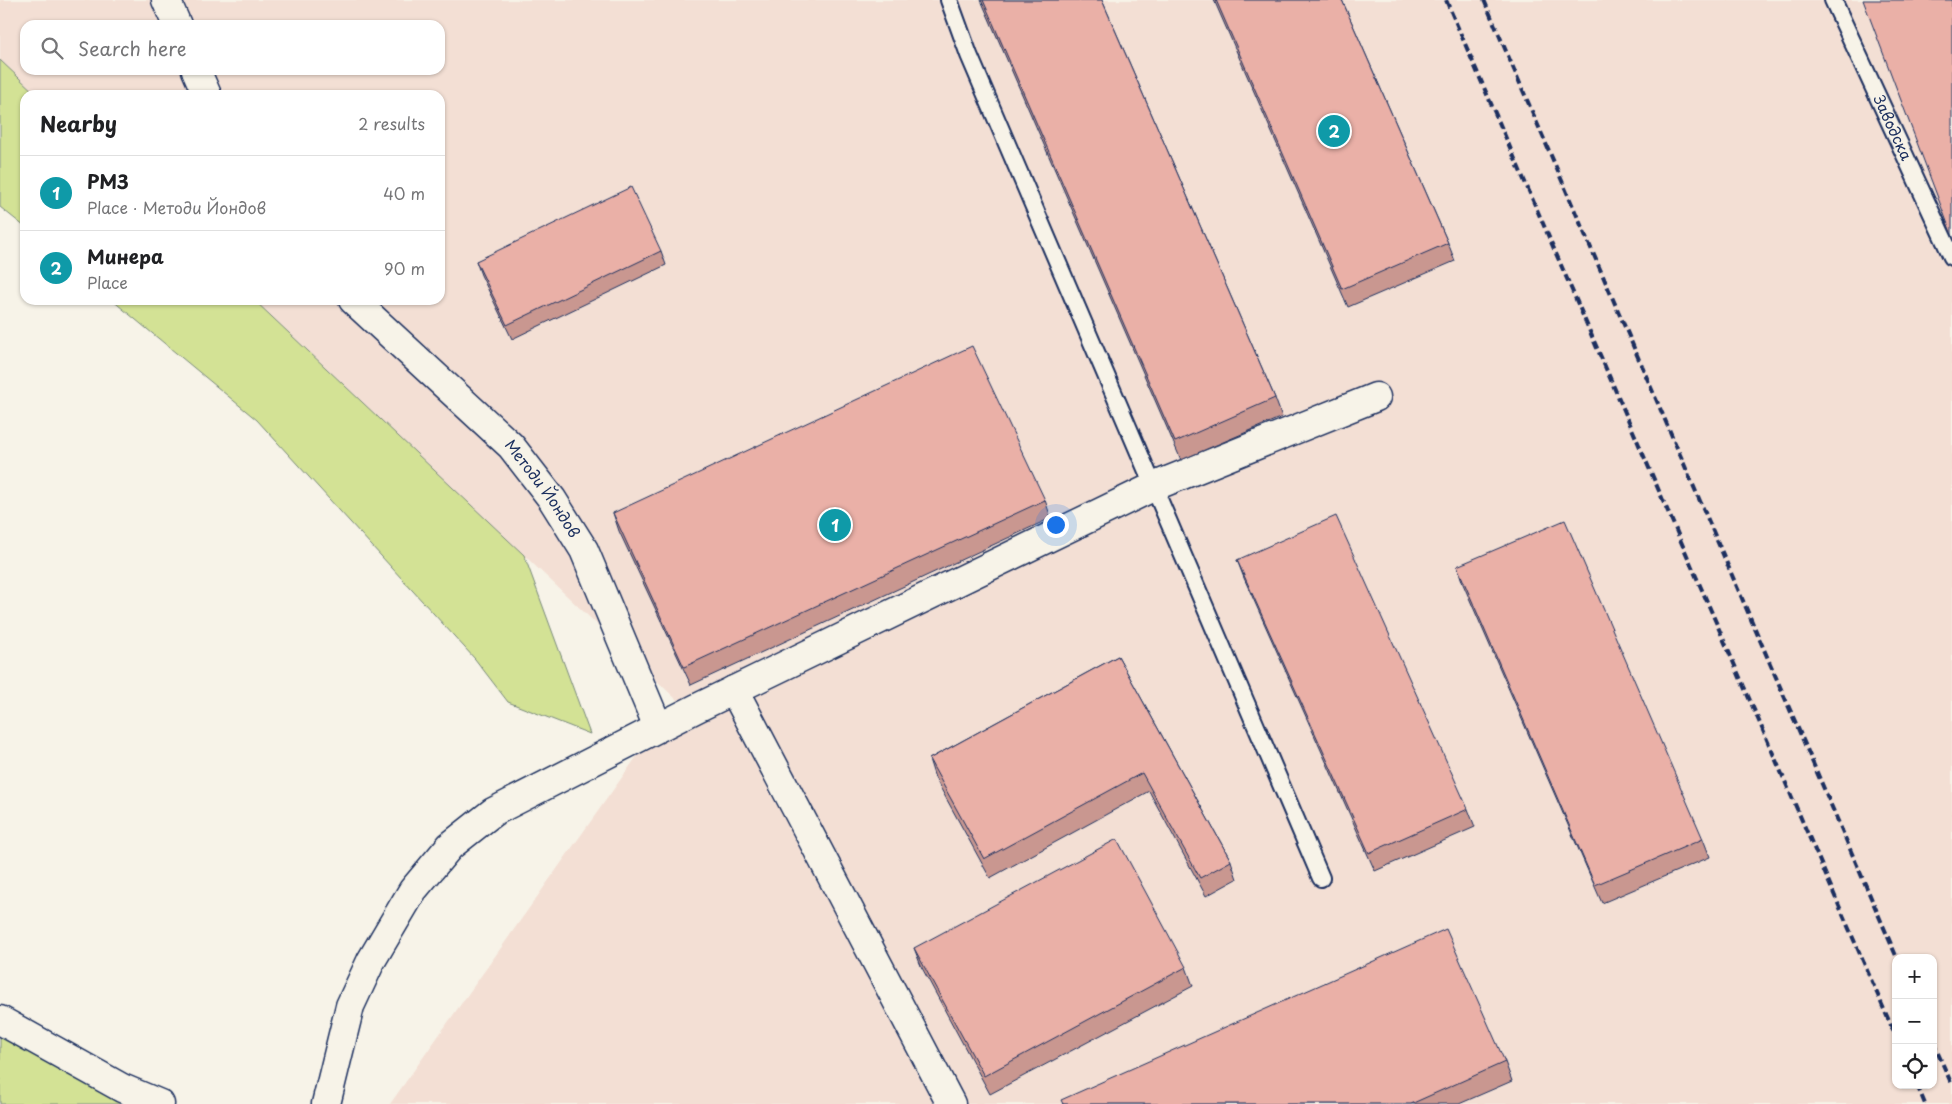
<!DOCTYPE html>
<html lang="en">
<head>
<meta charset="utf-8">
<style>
	body { margin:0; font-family:"Playpen Sans",sans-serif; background:#f6f6f6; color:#202124 }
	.controls { position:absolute; right:15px; bottom:15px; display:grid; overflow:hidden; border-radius:10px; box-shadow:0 1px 4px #0004 }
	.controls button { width:45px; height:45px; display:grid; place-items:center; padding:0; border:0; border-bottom:1px solid #e0e0e0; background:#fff; color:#202124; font:25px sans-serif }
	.you { position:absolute; left:1055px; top:524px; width:18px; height:18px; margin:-12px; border:4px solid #fff; border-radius:50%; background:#1a73e8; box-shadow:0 0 0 8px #1a73e833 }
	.badge { display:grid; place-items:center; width:32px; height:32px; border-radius:50%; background:#1b2f5e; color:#fff; font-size:16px; font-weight:700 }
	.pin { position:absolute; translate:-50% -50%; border:2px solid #fff; box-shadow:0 1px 5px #0006 }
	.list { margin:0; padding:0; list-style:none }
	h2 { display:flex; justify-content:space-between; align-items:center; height:65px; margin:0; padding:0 20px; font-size:21px }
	h2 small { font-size:16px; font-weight:400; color:#757577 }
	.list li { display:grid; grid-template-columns:32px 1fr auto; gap:15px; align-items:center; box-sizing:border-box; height:75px; padding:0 20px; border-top:1px solid #e0e0e0 }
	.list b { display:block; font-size:19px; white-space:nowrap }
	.list p { margin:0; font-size:16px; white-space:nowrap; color:#757577 }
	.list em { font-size:16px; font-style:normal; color:#757577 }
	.icon { flex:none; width:28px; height:28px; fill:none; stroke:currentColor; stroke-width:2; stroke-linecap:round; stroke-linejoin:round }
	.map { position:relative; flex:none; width:1952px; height:1104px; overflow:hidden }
	.search { position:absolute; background:#fff; box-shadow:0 1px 4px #0004; left:20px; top:20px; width:425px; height:55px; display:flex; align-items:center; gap:12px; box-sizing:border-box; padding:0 18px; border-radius:15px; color:#757577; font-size:19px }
	.panel { position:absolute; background:#fff; box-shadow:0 1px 4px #0004; left:20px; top:90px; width:425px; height:215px; border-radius:15px }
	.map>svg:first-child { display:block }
</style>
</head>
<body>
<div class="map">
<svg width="1952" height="1104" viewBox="0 0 1952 1104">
	<rect width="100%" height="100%" fill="#f7f3e8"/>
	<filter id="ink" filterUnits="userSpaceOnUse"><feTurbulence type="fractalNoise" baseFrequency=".02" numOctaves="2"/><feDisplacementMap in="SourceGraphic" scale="10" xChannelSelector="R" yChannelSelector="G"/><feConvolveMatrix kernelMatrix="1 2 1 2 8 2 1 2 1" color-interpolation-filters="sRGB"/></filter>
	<g filter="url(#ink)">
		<path fill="#f3dfd4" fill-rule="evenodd" d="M0,0H1952V1104H390L677,700L254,300H440V95H37L0,60ZM25,25H440V70H25ZM1896,958H1933V1085H1896Z"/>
		<path fill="#d3e295" stroke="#77887a" d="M0,60L37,95H25V227L0,207Z
			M112,300H254L524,555L590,734L508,702L475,659L257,420Z
			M0,1032L128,1104H0Z"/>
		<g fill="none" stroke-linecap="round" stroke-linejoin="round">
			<g stroke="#1b2f5e" stroke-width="20">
				<g id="service">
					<path d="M949,0L969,55L1321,878"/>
					<path id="s1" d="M1833,0L1952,257"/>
				</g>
			</g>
			<g stroke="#1b2f5e" stroke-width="31">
				<g id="minor">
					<path d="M166,0L177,25"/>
					<path d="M196,70L207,95"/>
					<path id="s2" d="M353,300L511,446L552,499L584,550L658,727"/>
					<path d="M734,690L951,1104"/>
					<path d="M326,1104L350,1006L371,961L413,890L450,846L493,812L697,708L1155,486L1376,397"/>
				</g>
			</g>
			<g stroke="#1b2f5e" stroke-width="31">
				<path id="motorway" d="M0,1020L122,1088L160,1104"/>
			</g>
			<use href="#service" stroke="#f7f3e8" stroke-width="16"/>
			<use href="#minor" stroke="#f7f3e8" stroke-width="28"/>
			<use href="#motorway" stroke="#f7f3e8" stroke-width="28"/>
			<path stroke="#1b2f5e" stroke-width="4" stroke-dasharray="8 4" stroke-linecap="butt" d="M1446,0L1896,1037
				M1484,0L1897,958
				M1933,1042L1952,1085
				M1917,1085L1925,1104"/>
		</g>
		<path fill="#c99790" stroke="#1b2f5e" d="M981,0H1102L1275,398L1282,417L1181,460Z
			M1214,0H1342L1448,243L1455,261L1348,307Z
			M661,251L666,265L512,339L481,275L476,261Z
			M1045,500L1051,518L691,685L619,531L613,513Z
			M1237,560L1468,809L1475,827L1375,871L1244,578Z
			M1457,566L1703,839L1710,857L1602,903L1463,584Z
			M1118,656L1231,861L1237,879L1206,896L1149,791L990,878L935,778L929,759Z
			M914,948L1186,967L1193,986L990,1094L921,966Z
			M1505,1062L1512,1081L1459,1104H1062Z"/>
		<path fill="#eab0a7" stroke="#1b2f5e" d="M983,0H1102L1275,398L1175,442Z
			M1216,0H1342L1448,243L1342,289Z
			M1863,0H1952V235Z
			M631,187L661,251L507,325L476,261Z
			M972,346L1045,500L684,667L613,513Z
			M1336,516L1468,809L1369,853L1237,560Z
			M1565,520L1703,839L1595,885L1457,566Z
			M1118,656L1231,861L1200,878L1142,773L984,859L929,759Z
			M1117,839L1186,967L984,1076L914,948Z
			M1446,929L1505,1062L1411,1104H1063L1061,1100Z"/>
	</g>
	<g text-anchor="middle" stroke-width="4" stroke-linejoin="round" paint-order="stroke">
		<g font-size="15" fill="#1b2f5e" stroke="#f7f3e8">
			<text dy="5" stroke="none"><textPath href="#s1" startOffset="141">Заводска</textPath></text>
			<text dy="5" stroke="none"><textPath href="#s2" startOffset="268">Методи Йондов</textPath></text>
		</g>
	</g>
</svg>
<div class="controls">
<button>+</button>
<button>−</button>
<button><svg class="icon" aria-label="locate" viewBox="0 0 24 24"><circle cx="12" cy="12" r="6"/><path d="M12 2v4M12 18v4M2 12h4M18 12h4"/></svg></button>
</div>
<div class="you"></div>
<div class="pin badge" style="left:835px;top:525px;background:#0f9aa8">1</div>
<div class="pin badge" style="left:1334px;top:131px;background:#0f9aa8">2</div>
<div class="search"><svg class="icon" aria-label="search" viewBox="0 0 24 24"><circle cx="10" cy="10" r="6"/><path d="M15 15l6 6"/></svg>Search here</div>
<section class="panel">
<h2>Nearby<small>2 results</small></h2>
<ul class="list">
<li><span class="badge" style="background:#0f9aa8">1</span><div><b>РМЗ</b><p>Place · Методи Йондов</p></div><em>40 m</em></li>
<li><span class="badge" style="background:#0f9aa8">2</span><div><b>Минера</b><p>Place</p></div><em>90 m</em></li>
</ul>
</section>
</div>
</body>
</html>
